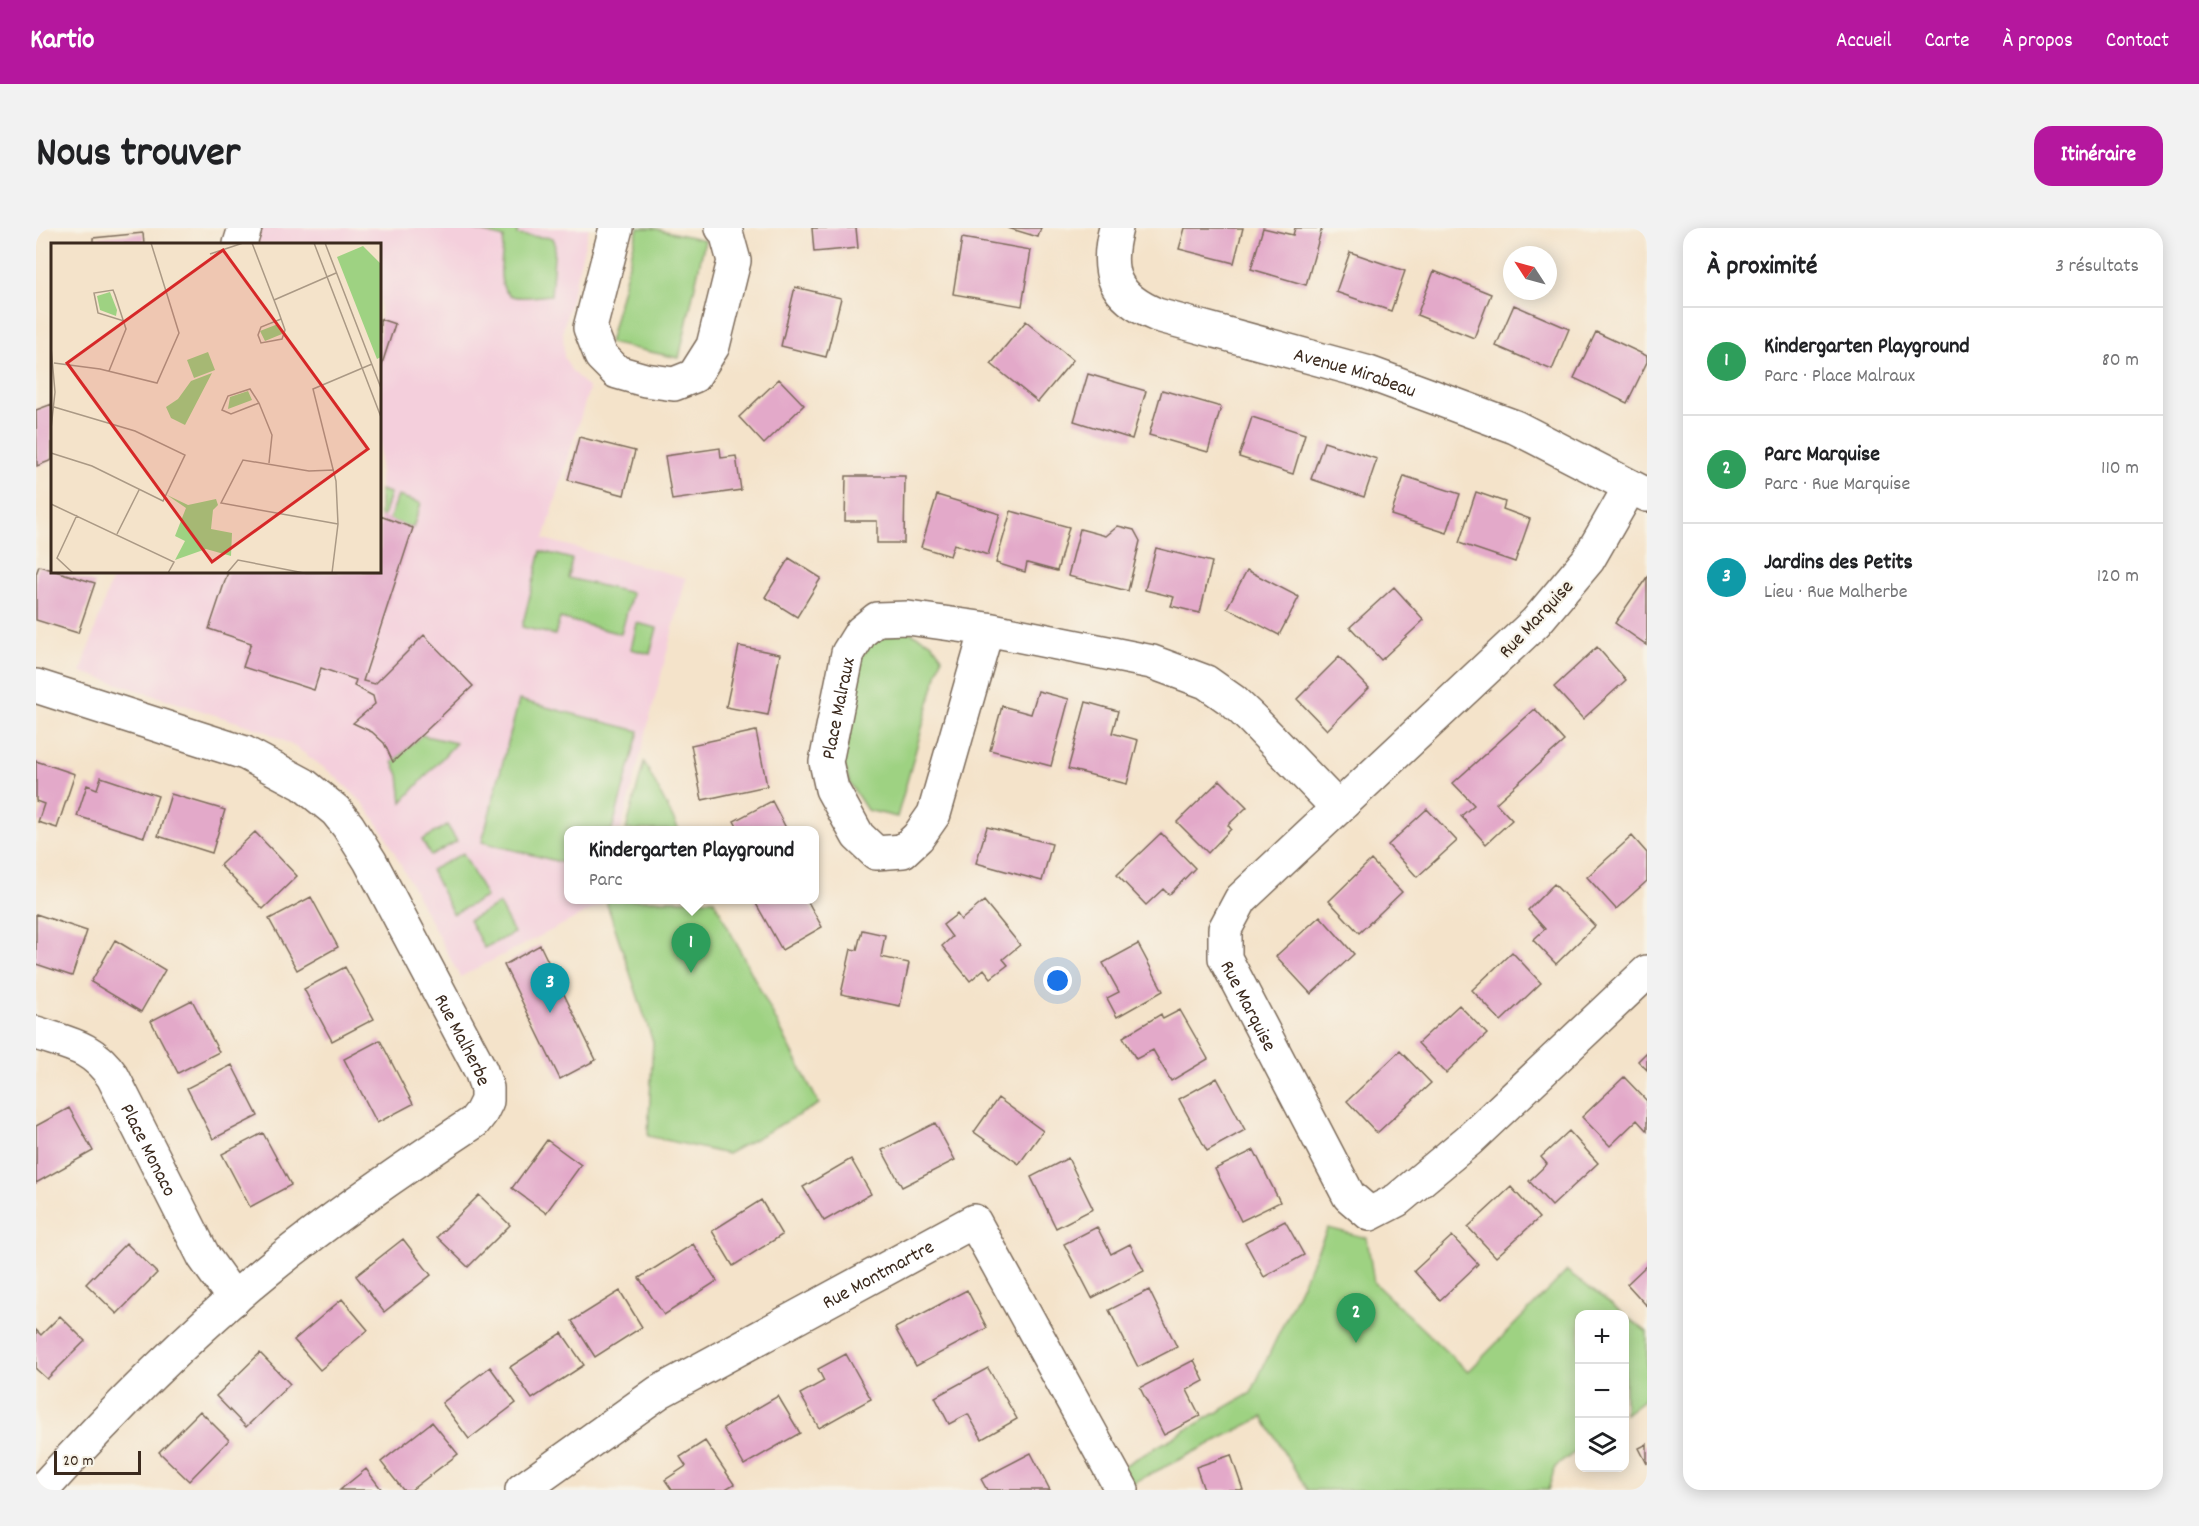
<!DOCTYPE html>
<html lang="fr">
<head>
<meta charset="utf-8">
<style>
	body { margin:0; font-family:Dekko,sans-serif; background:#f2f2f2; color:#202124 }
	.controls { position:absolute; right:18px; bottom:18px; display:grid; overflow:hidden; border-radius:12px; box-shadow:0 3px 15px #0003 }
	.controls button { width:54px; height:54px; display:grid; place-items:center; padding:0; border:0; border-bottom:2px solid #e0e0e0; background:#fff; color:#202124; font:30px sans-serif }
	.compass { position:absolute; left:1467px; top:18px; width:54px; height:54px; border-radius:50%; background:#fff; box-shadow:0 3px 15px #0003; rotate:306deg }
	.scale { position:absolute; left:18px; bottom:15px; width:87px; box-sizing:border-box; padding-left:6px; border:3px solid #3b2a1e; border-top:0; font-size:16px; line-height:21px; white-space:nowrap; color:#3b2a1e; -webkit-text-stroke:4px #f7f3e8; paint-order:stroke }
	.you { position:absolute; left:1022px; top:753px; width:21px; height:21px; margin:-15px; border:4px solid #fff; border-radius:50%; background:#1a73e8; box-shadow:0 0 0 9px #1a73e833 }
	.badge { display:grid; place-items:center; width:39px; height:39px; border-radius:50%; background:#b5179e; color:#fff; font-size:20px; font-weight:700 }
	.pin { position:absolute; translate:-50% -50px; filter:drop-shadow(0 2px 3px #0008) }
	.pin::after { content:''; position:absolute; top:32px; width:21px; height:18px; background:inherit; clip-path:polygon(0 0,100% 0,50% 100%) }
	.popup { position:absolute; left:528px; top:598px; width:255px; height:78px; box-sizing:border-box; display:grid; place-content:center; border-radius:12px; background:#fff; filter:drop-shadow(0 2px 4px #0005); font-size:20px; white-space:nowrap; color:#757577 }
	.popup b { font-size:22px; color:#202124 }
	.popup::after { content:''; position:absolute; left:50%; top:100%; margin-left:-12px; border:12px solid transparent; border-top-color:#fff }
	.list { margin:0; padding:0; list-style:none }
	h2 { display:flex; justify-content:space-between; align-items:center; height:78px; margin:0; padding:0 24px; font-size:26px }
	h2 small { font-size:20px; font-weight:400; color:#757577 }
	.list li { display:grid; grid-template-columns:39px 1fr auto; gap:18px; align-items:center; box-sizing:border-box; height:108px; padding:0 24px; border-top:2px solid #e0e0e0 }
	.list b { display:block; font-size:22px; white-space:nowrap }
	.list p { margin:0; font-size:20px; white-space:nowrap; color:#757577 }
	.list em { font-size:20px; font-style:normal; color:#757577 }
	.icon { flex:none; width:33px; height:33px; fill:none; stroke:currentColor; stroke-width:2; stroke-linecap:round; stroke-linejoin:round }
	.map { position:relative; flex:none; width:1611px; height:1262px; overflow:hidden; border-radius:18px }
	header { display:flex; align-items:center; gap:36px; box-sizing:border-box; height:84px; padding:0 30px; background:#b5179e; color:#fff }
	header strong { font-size:28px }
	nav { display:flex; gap:33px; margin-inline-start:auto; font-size:21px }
	.intro { display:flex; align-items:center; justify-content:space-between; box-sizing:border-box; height:144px; padding:0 36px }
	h1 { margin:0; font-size:42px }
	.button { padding:15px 27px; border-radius:18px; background:#b5179e; color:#fff; font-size:21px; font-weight:700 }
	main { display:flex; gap:36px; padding:0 36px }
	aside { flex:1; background:#fff; border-radius:18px; box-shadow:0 3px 15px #0003 }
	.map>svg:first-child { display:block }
</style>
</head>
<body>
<header>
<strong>Kartio</strong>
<nav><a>Accueil</a><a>Carte</a><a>À propos</a><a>Contact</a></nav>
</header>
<div class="intro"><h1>Nous trouver</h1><a class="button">Itinéraire</a></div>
<main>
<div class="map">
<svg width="1611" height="1262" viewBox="0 0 1611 1262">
	<rect width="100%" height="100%" fill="#f7f3e8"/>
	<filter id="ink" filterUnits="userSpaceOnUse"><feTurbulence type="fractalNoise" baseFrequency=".0167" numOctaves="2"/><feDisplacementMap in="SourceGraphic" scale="12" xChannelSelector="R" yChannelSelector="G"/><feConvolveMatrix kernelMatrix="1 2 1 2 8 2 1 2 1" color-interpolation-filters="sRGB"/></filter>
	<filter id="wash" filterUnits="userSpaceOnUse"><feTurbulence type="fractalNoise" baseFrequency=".008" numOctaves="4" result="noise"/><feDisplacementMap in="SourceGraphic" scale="24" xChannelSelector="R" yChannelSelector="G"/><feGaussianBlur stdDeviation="1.35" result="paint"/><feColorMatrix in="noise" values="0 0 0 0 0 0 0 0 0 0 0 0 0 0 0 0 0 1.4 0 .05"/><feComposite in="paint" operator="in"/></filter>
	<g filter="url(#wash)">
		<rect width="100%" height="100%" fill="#f4e3ca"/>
		<path fill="#f4cfdc" d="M190,0H553L527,102L528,129L535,142L553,161L508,311L650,350L585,602H532V672H567L565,677L424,749L347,603L327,575L299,548L261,520L229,503L45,444L78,344H344V16H185Z"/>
		<path fill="#9ed282" stroke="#6c7e50" stroke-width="1.5" d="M432,0H482L481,7L517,10L519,15L515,67C506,68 484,71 476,68C458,61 467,25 468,10Z
			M602,0H616L669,12L643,130L573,115Z
			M344,262L354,265L347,289L344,288Z
			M362,268L385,275L377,300L353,292Z
			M505,323L536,331L532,350L596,365L585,406L524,390L519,407L486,399Z
			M601,395L621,400L614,426L595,421Z
			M869,402L895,414L906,429L861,589L831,582L814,556L805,528L822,432L839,412Z
			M483,472L603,503L576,602H532V636L446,614Z
			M385,507L420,515L366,574L363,547L357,534Z
			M608,534L643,602H590Z
			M411,597L421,613L395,628L386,612Z
			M427,625L450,669L417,686L395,642Z
			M572,672H678L783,876L691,926L612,908L617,814L571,676Z
			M463,676L478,705L448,720L433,692Z
			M1292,1000L1331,1010L1338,1055L1432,1144L1531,1043L1588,1086H1544L1543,1221L1519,1239L1512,1262H1271L1227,1189L1091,1258L1082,1241L1215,1165Z
			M1588,1087L1611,1104V1169L1589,1186Z"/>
		<g id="blocks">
			<path fill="#e3a9c9" d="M776,0H820L822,20L778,24Z
				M972,0H1005L1002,9Z
				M1149,0H1207L1198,35L1143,21Z
				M1227,0L1257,7L1259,0H1286L1270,57L1215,41Z
				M107,5L108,16H57V10Z
				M926,10L995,22L986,78L917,66Z
				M1314,24L1369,43L1355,83L1300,64Z
				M1398,43L1455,66L1438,110L1381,87Z
				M759,59L805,70L790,129L745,118Z
				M1478,77L1533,101L1516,142L1460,118Z
				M344,91L359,96L344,142Z
				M990,93L1037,132L1002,174L955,136Z
				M1560,104L1611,128V134L1591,175L1538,150Z
				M1052,146L1110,163L1096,211L1038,193Z
				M743,151L768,177L728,216L703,189Z
				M1126,162L1185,179L1172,224L1113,207Z
				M16,176V232L1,238L0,182Z
				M1216,189L1269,206L1257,246L1203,229Z
				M543,209L599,223L588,267L532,252Z
				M1288,214L1341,231L1328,269L1275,251Z
				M684,220L685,230L700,228L705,262L636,272L629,228Z
				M810,248H869L868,315H841V293H809Z
				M1368,248L1424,266L1411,305L1355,287Z
				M1440,264L1469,274L1467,281L1494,291L1479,334L1423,315Z
				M901,267L964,286L952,327L918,316L914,328L885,319Z
				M975,283L1033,299L1021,343L991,335L989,344L960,335Z
				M344,288L377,300L327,453L339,456L388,407L437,458L357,534L348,515L336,504L317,495L339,476L337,468L318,458L320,452L285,440L278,462L207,439L215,415L173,401L192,344H344Z
				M1082,298L1098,302L1104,313L1092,363L1032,348L1044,301L1070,308Z
				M1120,320L1176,334L1164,385L1135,378L1138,369L1109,362Z
				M753,330L785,350L761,389L729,369Z
				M3,338L59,355L42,405L0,392V346Z
				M1211,342L1263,369L1243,407L1191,380Z
				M1611,349V417L1579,395Z
				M1358,359L1388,392L1345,432L1314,399Z
				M703,418L744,426L732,487L690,479Z
				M1561,419L1590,452L1547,491L1518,459Z
				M1303,429L1333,460L1291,502L1261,471Z
				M1002,463L1033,471L1015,538L954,522L966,478L995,486Z
				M1050,474L1082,483L1076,505L1102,512L1091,556L1032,541Z
				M1499,481L1528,513L1460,575L1476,592L1450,616L1425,588L1438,577L1417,555Z
				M720,503L731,558L666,572L655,517Z
				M0,533L39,546L21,600L2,594L8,576L0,573Z
				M65,549L122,568L108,609L41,588L51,557L61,561Z
				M1184,552L1211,579L1192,597L1195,601L1172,625L1141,594Z
				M135,566L189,582L176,625L122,608Z
				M736,573L751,602H703L698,593Z
				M1391,581L1421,613L1381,649L1352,617Z
				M951,599L1016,616L1006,653L940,635Z
				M219,604L261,648L227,681L184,637Z
				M1125,605L1159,640L1133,667L1127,661L1110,677L1081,647Z
				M1596,608L1611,625V653L1580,681L1551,649Z
				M1335,632L1366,664L1323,705L1293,673Z
				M1518,656L1559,698L1520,736L1497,712L1509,701L1492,682Z
				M275,669L302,719L261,742L233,691Z
				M718,672H771L786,699L746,722Z
				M948,673L984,717L967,731L972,737L955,750L948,741L934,753L906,718L916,709L907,697L921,686L925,692Z
				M0,686L51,703L36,748L0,736Z
				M1284,688L1318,726L1275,766L1240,728Z
				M826,702L849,707L845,729L873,735L864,778L805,766L815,721L821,722Z
				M79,712L129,742L105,784L55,754Z
				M1102,716L1127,763L1081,789L1071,770L1083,764L1067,735Z
				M504,717L560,832L524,851L468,737Z
				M1476,724L1505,755L1465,793L1436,762Z
				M309,739L338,791L296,813L268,761Z
				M156,772L183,824L142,845L115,793Z
				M1423,777L1451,806L1410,845L1382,815Z
				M1144,782L1172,831L1135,853L1117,822L1100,831L1087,809L1125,786L1127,791Z
				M344,812L377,876L341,895L308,831Z
				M1364,823L1395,855L1341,905L1311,873Z
				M1611,824V842L1602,833Z
				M196,837L222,888L177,911L151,860Z
				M1588,849L1611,873V903L1601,892L1574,918L1546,889Z
				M1181,850L1209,902L1171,923L1143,871Z
				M962,870L1007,903L983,936L938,904Z
				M33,880L57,923L0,955V898Z
				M899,895L919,932L866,959L846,922Z
				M1533,903L1562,935L1516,978L1493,953L1511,936L1505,929Z
				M227,905L255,957L214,979L186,926Z
				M511,912L545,937L510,985L476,960Z
				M1218,922L1244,974L1205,993L1179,941Z
				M1032,930L1057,981L1020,1000L995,949Z
				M815,931L835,966L788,993L767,959Z
				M1475,959L1503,990L1460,1029L1432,999Z
				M443,967L474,997L432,1039L401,1009Z
				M725,972L746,1007L697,1038L676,1003Z
				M1249,993L1268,1027L1228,1049L1209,1014Z
				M1061,999L1075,1026L1094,1016L1108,1043L1056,1070L1028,1016Z
				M1416,1008L1442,1036L1404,1072L1378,1043Z
				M367,1011L395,1047L348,1084L320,1048Z
				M90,1015L121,1045L81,1086L50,1056Z
				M657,1016L681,1053L628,1087L603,1050Z
				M1611,1037V1078L1591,1056Z
				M931,1062L951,1100L880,1138L859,1100Z
				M1113,1062L1141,1119L1102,1139L1073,1082Z
				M584,1063L606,1099L559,1129L536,1093Z
				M306,1071L332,1102L284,1142L258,1112Z
				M24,1088L49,1113L11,1151L0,1141V1102L5,1107Z
				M526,1105L548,1137L496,1171L474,1139Z
				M224,1125L254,1156L210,1199L180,1168Z
				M810,1126L835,1171L783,1200L764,1166L788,1153L782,1141Z
				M1158,1132L1168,1153L1151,1162L1164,1188L1128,1207L1104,1160Z
				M454,1139L480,1175L433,1211L406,1175Z
				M952,1140L981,1191L946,1211L932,1186L913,1196L899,1169Z
				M742,1168L764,1205L708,1237L687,1200Z
				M164,1183L193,1212L153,1253L123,1224Z
				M396,1194L422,1226L375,1262H367L345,1234Z
				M669,1213L698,1256L688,1262H636L629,1252L650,1238L644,1229Z
				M1611,1216V1236L1603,1220Z
				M995,1225L1014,1262H951L945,1251Z
				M1195,1227L1207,1262H1168L1160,1239Z
				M330,1241L346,1262H304Z"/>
		</g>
	</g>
	<g filter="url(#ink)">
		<use href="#blocks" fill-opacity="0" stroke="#7c6b5a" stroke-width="1.5"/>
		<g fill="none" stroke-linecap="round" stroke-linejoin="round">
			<g stroke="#7c6b5a" stroke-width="36">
				<g id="minor">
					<path d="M580,0L554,100L565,128L581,144L609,152L638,156L658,148L677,118L698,33L690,4L686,0"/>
					<path id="s1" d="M1080,0C1068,45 1078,69 1121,87L1330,144L1479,199L1611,267"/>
					<path d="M204,16L209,0"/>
					<path id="s2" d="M1594,259L1552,332L1500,394L1205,671L1189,701V730L1313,968L1334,986L1361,972L1433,912L1611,744"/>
					<path id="s3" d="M951,401L898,586L882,609L867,623L840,625L822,608L796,561L790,534L812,425L825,404L841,391L872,390L951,401L1116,434L1170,454L1197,473L1217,492L1301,579"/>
					<path id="s4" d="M0,458L209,525L267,556L300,583L312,598L334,633L445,843L451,860V873L445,885L438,894C368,940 299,987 234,1040C152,1107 77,1183 6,1262"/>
					<path id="s5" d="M0,805C33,816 56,818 77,849L168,1029L198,1071"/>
					<path id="s6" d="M486,1262L623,1164L938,993L1086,1262"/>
				</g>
			</g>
			<use href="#minor" stroke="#fff" stroke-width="33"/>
		</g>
	</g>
	<g text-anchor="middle" stroke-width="4.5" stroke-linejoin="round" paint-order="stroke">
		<g font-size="20" fill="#3b2a1e" stroke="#f7f3e8">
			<text dy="7" stroke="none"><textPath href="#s1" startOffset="315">Avenue Mirabeau</textPath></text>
			<text transform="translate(1499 390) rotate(-47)" y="7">Rue Marquise</text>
			<text dy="7" stroke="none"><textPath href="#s3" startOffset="429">Place Malraux</textPath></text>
			<text dy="7" stroke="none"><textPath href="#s2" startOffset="686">Rue Marquise</textPath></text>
			<text dy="7" stroke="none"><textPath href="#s4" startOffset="590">Rue Malherbe</textPath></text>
			<text dy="7" stroke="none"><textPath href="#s5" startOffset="172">Place Monaco</textPath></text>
			<text dy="7" stroke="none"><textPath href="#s6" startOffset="417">Rue Montmartre</textPath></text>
		</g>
	</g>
	<g transform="translate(15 15)">
		<rect width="330" height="330" fill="#f4e3ca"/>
		<path d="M312,3L330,21V114L326,116L286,14ZM59,49L66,67L65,73L49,67L46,53ZM227,81L231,91L214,98L209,88ZM157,109L164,127L143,135L136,117ZM161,130L134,182L120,175L115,164L127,156L140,138ZM197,148L201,157L177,166L179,154ZM116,252L137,262L165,256L167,262L162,267L160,286L181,290L180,313L155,306L124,317L134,298L124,293L135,265Z" fill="#9ed282"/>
		<path fill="none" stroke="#aa9985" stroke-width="1.5" d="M201,0L228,70L234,87L231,96L210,100L207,92L210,84L230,76M263,0L330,174M274,0L330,145M159,11L192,0M223,57L285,30M0,104L4,149L0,186M3,120L49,126L106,140L128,90L100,0M58,128L75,86L64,52L62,47L43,50L47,70L73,78M208,160L180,171L171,167L177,153L199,146L208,160L221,192L218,220M0,210L41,223L112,258L134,212L84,188L3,164M283,227L258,228L192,217L170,260L287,281M0,261L123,319L117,330M66,291L88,247M22,330L6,315L26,272M176,330L187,317L253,330M281,330L287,281L285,238L262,146L321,121"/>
		<path fill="#d62828" fill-opacity="0.15" stroke="#d62828" stroke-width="3" d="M172,7L317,206L161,319L16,120Z"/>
		<rect width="330" height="330" fill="none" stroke="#3b2a1e" stroke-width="3"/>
	</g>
</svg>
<div class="controls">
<button>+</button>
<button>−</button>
<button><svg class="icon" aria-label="layers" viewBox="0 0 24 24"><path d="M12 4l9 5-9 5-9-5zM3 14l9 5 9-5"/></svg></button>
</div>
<svg class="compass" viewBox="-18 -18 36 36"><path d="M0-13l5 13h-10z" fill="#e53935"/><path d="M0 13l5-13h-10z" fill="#757577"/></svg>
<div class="scale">20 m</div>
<div class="you"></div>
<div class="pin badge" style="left:655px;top:745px;background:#2e9e5b">1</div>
<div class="popup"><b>Kindergarten Playground</b>Parc</div>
<div class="pin badge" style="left:1320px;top:1115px;background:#2e9e5b">2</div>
<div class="pin badge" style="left:514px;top:785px;background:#0f9aa8">3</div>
</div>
<aside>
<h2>À proximité<small>3 résultats</small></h2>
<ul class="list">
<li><span class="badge" style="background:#2e9e5b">1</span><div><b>Kindergarten Playground</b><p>Parc · Place Malraux</p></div><em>80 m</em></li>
<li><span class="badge" style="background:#2e9e5b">2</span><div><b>Parc Marquise</b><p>Parc · Rue Marquise</p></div><em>110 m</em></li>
<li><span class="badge" style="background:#0f9aa8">3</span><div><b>Jardins des Petits</b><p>Lieu · Rue Malherbe</p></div><em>120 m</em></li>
</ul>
</aside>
</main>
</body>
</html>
